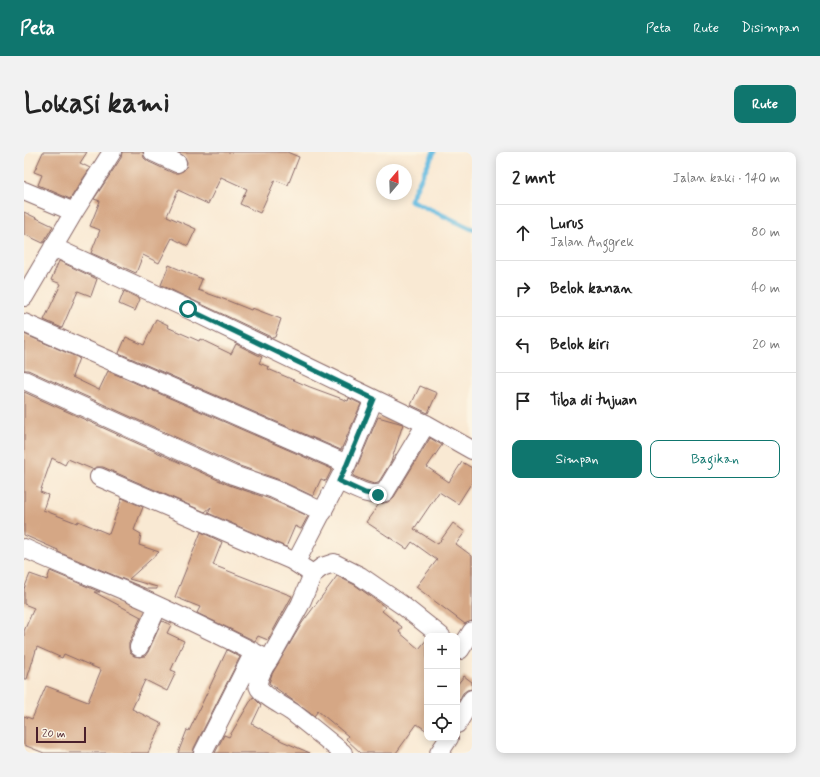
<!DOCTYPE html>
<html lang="id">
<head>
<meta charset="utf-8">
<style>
	body { margin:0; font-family:Mynerve,sans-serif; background:#f2f2f2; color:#222 }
	.controls { position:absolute; right:12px; bottom:12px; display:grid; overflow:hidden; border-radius:8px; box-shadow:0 2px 10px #0003 }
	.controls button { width:36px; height:36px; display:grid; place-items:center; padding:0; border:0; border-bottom:1px solid #e0e0e0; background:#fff; color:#222; font:20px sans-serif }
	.compass { position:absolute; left:352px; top:12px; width:36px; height:36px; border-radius:50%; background:#fff; box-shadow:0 2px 10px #0003; rotate:19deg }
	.scale { position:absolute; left:12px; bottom:10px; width:50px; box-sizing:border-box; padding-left:4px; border:2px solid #4a1f2b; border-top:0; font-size:11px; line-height:14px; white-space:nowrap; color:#4a1f2b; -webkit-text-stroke:3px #fcf5e5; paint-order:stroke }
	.stop { position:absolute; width:12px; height:12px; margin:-9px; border:3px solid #0f766e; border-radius:50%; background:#fff }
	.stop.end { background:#0f766e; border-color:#fff; box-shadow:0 1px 4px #0008 }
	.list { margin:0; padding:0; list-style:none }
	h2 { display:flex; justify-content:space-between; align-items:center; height:52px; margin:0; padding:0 16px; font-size:17px }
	h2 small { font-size:13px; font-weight:400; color:#767676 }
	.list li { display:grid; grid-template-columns:26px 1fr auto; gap:12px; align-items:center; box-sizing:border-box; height:56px; padding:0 16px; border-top:1px solid #e0e0e0 }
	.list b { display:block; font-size:15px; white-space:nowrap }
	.list p { margin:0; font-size:13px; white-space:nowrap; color:#767676 }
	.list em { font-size:13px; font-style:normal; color:#767676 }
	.actions { display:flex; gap:8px; padding:12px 16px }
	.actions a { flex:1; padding:9px 0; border:1px solid #0f766e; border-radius:8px; text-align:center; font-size:14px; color:#0f766e }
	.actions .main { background:#0f766e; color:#fff }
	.icon { flex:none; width:22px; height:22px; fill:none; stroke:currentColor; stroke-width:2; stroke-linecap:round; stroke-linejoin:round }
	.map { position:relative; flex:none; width:448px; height:601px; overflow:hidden; border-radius:8px }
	header { display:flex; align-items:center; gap:24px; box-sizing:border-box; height:56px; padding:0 20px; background:#0f766e; color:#fff }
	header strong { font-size:19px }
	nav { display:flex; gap:22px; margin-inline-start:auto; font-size:14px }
	.intro { display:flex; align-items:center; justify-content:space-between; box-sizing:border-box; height:96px; padding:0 24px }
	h1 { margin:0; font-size:28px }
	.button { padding:10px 18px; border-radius:8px; background:#0f766e; color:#fff; font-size:14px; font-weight:700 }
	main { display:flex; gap:24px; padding:0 24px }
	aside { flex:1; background:#fff; border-radius:8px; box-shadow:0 2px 10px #0003 }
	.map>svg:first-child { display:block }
</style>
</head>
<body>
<header>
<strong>Peta</strong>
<nav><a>Peta</a><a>Rute</a><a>Disimpan</a></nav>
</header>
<div class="intro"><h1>Lokasi kami</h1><a class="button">Rute</a></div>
<main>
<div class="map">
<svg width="448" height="601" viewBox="0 0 448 601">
	<rect width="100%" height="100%" fill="#fcf5e5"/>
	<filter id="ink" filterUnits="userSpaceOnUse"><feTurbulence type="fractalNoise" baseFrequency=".025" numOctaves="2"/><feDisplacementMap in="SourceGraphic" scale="8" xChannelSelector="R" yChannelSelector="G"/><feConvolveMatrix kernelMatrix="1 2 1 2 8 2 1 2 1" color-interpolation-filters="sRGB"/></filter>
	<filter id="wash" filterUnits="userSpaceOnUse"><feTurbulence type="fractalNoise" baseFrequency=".012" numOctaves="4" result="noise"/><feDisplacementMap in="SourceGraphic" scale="16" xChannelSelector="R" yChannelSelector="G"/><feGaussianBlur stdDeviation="0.9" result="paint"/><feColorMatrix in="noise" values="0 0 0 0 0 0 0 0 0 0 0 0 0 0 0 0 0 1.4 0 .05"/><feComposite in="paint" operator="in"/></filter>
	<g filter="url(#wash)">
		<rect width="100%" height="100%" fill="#f9e9d3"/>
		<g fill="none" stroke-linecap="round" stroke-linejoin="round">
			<path stroke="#64bbe1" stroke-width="5" d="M410,0L386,48L448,77"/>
		</g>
		<g id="blocks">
			<path fill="#d5a785" d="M19,0H63L56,11L66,16L46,47L14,33L18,23L10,20Z
				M98,0H119L120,6L125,10L149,21H154L159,19L162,16L163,10L161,5L154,0H263L275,5L264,33L251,28L236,61L216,52L223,37L197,25L184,52L154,38L143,64L172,77L164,94L148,86L135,111L119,103L112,121L67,101L76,78L66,74L76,49L70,47L97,6Z
				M0,60L29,74L19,91L0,82Z
				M35,109L73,127L67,144L54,139L38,176L20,168L37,132L27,128Z
				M145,113L178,127L174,138L202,148L227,158L228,156L257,167L251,185L249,186L137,133Z
				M100,139L116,147L111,159L95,152Z
				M132,167L144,173L143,175L175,189L176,187L207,202L212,192L238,205L235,211L245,215L244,217L286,235L324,249L325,246L337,252L317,298L95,201L102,185L120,193Z
				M0,182L55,206L48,225L75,238L84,219L308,317L302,329L297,327L289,344L253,327L213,313L4,218H0Z
				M396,234L413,241L404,261L387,253Z
				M0,240L205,333L246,347L284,364L277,377L271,374L262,395L184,361L187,355L181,360L79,315H73L68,317L44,307L41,313L28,306L16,340L24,343L19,358L53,371L54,369L85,382L98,346L119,355L110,378L117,382L115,393L135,400L105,427L133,435V437H123L34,400V398L0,383Z
				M354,265L379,272L367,310L354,331L350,332L341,329L329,324Z
				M406,286L418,293L403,315L425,330L438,310L448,316V330L434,352L415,340L390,377L414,392L429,371L441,380L432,392L448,404V469L441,472L392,435L413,408L388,390L383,397L342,370L355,352L364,350L370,345Z
				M177,380L198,390L189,413L268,444L244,488L234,484L231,489L173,461L176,455L151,445Z
				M26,419L76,440H70L117,465L105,491V496L106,501L110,504L116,505L121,504L124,500L138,469L147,473L143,481L160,489L147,518L152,520L143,539L121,528L108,557L138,572L124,601H20L0,593V564L8,567L22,534L64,550L77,518L40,502L38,506L13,495L3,527H0V479L10,456L0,452V437L6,422L23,428Z
				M313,424L331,433L361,455L358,459L378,475L375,480L395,497L403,487V579L393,572L372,601H337L322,587L324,584L294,559L290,564L245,531L248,522L278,471Z
				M203,498L216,505L170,596L169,601H154L163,578L165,579Z
				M440,524L448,530V537L443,538L439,541L433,552V533Z
				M229,545L237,553L228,572L258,589L286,601H191L200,583L205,585Z"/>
		</g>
	</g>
	<g filter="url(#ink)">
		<use href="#blocks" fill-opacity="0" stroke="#876666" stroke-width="1"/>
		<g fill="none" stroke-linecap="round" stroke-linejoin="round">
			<g stroke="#876666" stroke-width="20">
				<path id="minor" d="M129,0L153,11
					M0,39L50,60
					M29,95L164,157L402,272L448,298
					M0,145L50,60L88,0
					M0,171L323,312
					M0,228L209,323L250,337L299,360
					M315,329C329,335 346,347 361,340L402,272
					M0,396C32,411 66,424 99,438C148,460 197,483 245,508L276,453L289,422L267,408L75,325
					M272,410L323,312L350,247
					M289,422L298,415L310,411L336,424L378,453L417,484
					M115,495L134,454
					M436,498L448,479
					M245,508C241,513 231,530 235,536C242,546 258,553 268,560C285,573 302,587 319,601
					M433,572L448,547
					M179,601L230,500
					M415,601L425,586"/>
			</g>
			<use href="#minor" stroke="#fff" stroke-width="18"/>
		</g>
	</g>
	<g fill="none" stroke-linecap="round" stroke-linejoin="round" filter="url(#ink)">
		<path stroke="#0f766e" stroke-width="5" d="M164,157L350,247L323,312L315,329L341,341L354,343"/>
	</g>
</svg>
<div class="controls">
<button>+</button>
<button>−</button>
<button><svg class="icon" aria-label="locate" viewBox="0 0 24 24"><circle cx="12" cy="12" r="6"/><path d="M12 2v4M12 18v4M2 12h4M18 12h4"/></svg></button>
</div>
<svg class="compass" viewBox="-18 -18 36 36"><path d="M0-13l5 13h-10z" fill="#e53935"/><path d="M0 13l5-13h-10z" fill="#767676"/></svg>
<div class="scale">20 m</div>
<div class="stop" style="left:164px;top:157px"></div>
<div class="stop end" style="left:354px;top:343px"></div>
</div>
<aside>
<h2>2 mnt<small>Jalan kaki · 140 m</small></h2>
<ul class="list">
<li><svg class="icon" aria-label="ahead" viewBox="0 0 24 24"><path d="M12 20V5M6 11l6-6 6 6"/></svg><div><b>Lurus</b><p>Jalan Anggrek</p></div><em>80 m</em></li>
<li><svg class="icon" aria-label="right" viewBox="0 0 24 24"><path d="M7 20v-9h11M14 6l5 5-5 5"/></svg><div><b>Belok kanan</b></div><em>40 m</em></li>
<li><svg class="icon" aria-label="left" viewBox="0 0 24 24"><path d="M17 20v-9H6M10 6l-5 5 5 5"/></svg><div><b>Belok kiri</b></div><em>20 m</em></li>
<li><svg class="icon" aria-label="arrive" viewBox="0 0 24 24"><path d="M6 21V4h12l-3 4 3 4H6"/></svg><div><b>Tiba di tujuan</b></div></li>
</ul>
<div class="actions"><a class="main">Simpan</a><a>Bagikan</a></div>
</aside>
</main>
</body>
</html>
